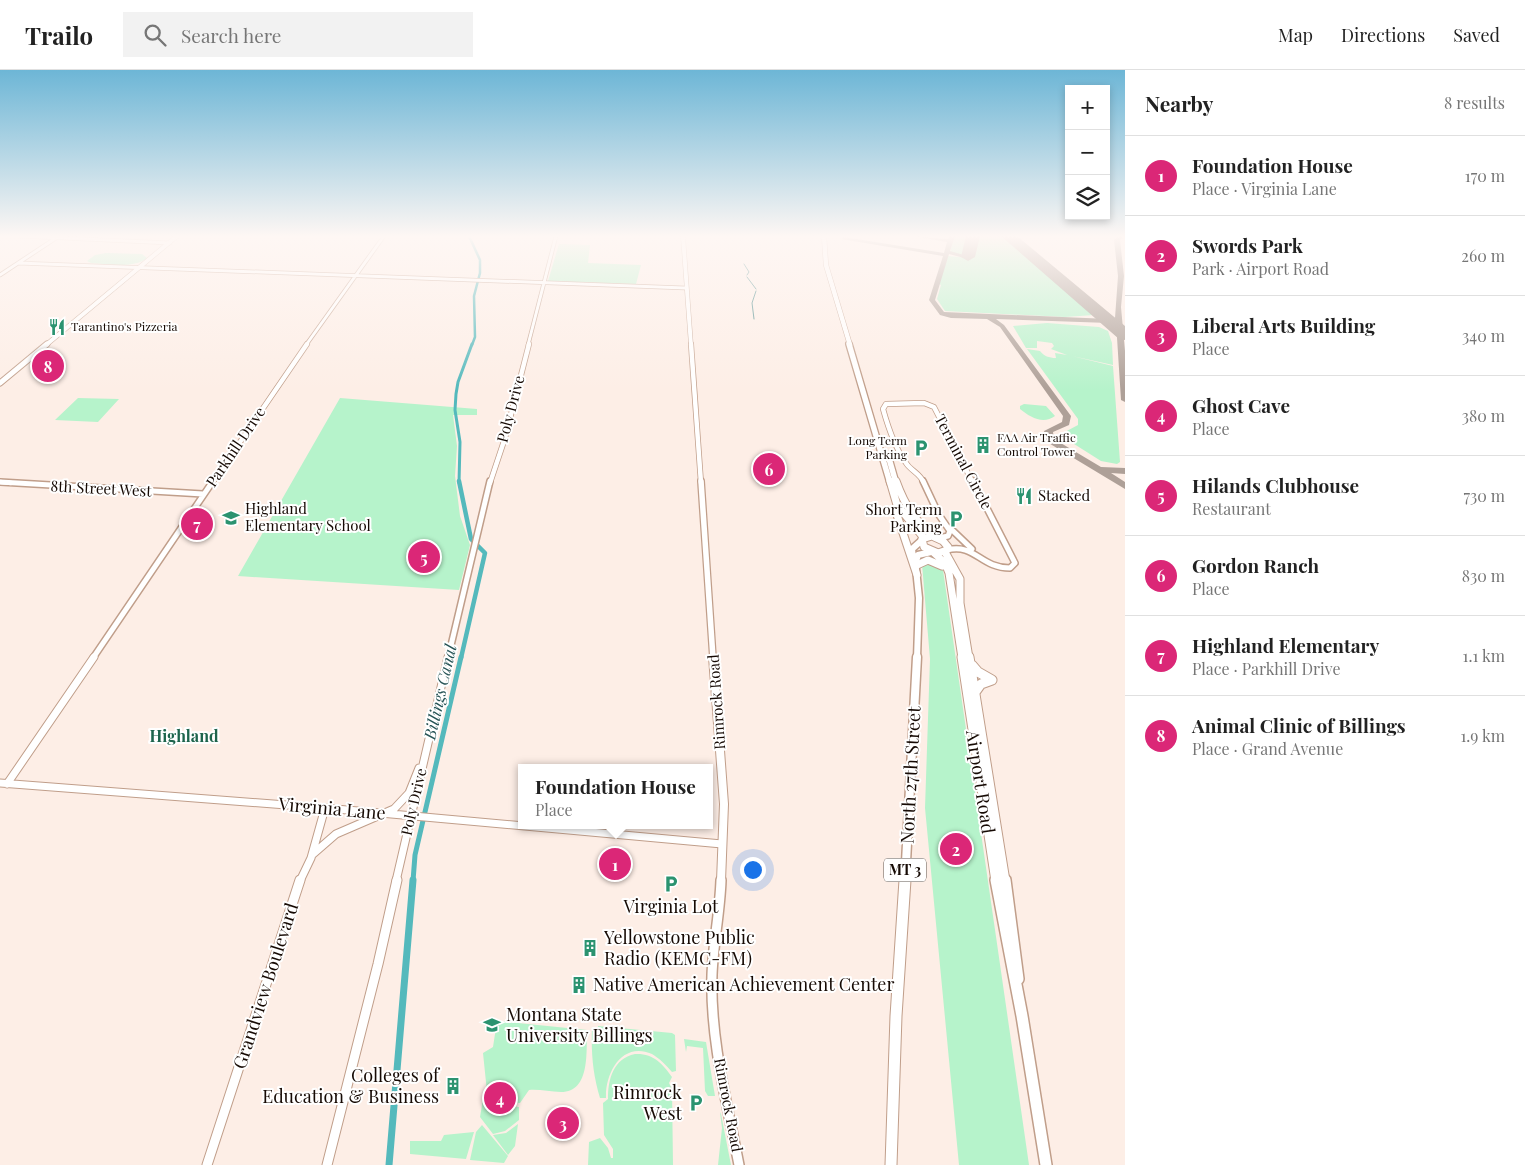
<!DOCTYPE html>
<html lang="en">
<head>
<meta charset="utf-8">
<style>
	body { margin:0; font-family:"Playfair Display",serif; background:#f2f2f2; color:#222 }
	.controls { position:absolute; right:15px; top:15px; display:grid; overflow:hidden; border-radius:0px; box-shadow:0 2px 8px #0003 }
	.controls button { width:45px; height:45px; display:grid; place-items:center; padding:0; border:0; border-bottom:1px solid #e0e0e0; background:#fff; color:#222; font:25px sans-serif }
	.you { position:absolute; left:752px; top:799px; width:18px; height:18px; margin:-12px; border:4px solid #fff; border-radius:50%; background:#1a73e8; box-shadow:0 0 0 8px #1a73e833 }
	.badge { display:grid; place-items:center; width:32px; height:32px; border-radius:50%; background:#db2777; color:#fff; font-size:16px; font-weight:700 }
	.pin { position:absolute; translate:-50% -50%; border:2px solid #fff; box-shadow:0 1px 5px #0006 }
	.popup { position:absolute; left:518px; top:694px; width:195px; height:65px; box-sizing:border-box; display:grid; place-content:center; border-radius:0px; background:#fff; filter:drop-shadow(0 1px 4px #0005); font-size:16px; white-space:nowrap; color:#767676 }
	.popup b { font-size:19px; color:#222 }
	.popup::after { content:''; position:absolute; left:50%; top:100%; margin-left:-10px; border:10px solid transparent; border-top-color:#fff }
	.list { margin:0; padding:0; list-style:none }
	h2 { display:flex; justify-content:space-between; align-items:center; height:65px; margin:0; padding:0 20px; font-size:21px }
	h2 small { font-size:16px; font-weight:400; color:#767676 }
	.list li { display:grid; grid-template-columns:32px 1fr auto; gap:15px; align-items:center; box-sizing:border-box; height:80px; padding:0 20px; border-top:1px solid #e0e0e0 }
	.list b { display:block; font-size:19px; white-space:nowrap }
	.list p { margin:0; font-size:16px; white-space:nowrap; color:#767676 }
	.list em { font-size:16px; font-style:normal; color:#767676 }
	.icon { flex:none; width:28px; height:28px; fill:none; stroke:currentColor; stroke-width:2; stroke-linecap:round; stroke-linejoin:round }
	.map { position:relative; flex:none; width:1125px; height:1095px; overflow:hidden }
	header { display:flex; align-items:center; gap:30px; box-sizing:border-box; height:70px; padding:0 25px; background:#fff; border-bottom:1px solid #e0e0e0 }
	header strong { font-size:24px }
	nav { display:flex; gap:28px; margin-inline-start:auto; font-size:18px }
	.search { width:350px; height:45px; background:#f2f2f2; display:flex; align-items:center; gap:12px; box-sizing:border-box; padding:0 18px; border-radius:0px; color:#767676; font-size:19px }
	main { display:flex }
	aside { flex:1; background:#fff }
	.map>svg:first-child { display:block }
</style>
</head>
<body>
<header>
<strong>Trailo</strong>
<div class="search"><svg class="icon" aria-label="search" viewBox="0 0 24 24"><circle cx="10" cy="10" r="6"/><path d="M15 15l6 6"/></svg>Search here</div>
<nav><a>Map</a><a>Directions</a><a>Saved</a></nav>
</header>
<main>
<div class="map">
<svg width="1125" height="1095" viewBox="0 0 1125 1095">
	<rect width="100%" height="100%" fill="#fdeee6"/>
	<path fill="#b6f3cb" d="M954,166H969L964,185L950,183Z
		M977,166H1005L1094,243V245L1065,247L945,241L937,229L941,215L939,214L948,186L971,188Z
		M559,174L590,175L588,193L641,195L636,214L548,211Z
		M106,183L142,184L147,188C133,199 108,194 91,193L87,191L95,185Z
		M1047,253L1099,257L1108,261L1112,273L1113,295L1072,286L1113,296L1120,392L1117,394L1101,391L1063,367V363L1078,355V349L1027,279L1040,281C1044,286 1049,288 1056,288L1055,283L1067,285L1051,279L1054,276L1052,273L1037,271V278H1026L1013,256Z
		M78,328L119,329L98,352L55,350Z
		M340,328L477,339V345H453L457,376L455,406L460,446L470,475L459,520L238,506Z
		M1024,334L1046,336L1055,346C1043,355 1030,347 1020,339V336Z
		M932,492L943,500L1029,1095H959L925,738L930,589L922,494Z
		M497,951L587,960C586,980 591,1022 561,1022C550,1022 539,1019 529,1020L520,1033L505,1032V1024L487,1022L483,983L493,977Z
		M598,956L672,963L675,965L676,1001L672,1002C667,996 659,988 652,984C622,971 605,1003 606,1028H600C593,1005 591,984 592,959L603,961L598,959Z
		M684,969L706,972L715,1026H708L705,1021L703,978L687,976L686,982Z
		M635,984C653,983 663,994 672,1007L669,1013L672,1019L673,1095H588L589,1072L600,1068L608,1078L611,1088H613V1079L604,1065L603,1033L608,1029C608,1009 613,989 635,984Z
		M484,1023L495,1026L494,1034L519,1037V1050L505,1061L493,1064L480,1047Z
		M720,1042L721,1044L731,1095H718L722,1058Z
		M518,1054L515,1076L508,1085L493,1065L506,1063Z
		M482,1055L508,1086L504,1093L470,1090L476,1062Z
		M474,1062L466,1089L410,1084V1071H441L444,1065Z"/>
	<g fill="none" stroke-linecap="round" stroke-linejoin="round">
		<path stroke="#418485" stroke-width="1" d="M744,194L749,202L747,205
			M747,207L756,219
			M754,249L752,233L756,221"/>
		<path stroke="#54b9bc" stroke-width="2.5" d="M469,166L480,190V203L474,226L475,267L472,275"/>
		<path stroke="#54b9bc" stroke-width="3" d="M459,413L460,372L455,340L456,324L458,312L472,274"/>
		<path stroke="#54b9bc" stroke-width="4.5" d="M459,411L471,469L485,483L461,588"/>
		<path stroke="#54b9bc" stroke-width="5" d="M413,811L415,785L461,587"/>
		<path stroke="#54b9bc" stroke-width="7" d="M389,1095L413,810"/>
		<path fill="#aea098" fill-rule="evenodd" d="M912,166L948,169L949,166H955L950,181L971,187L968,189L949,184L935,230L944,242L1109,249L1115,248L1118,206L1114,170L1118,166H1125L1120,170L1124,206L1121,237L1125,281V332L1121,330L1116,252L1109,253L996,249L1004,255L1071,346L1069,355L1053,362L1054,369L1101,397L1125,398V404L1111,403L1125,412V419L1047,372L1044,361L1062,352L1063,346L1000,257L987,249L951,248L940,245L929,230L943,186L841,169L844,167L944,183L947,172Z"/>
		<path fill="#aea098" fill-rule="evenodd" d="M966,166H980L975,187L968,191L961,187Z
			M1001,166H1017L1125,256V270L1119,269Z"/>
		<g stroke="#c09e8a" stroke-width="4.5">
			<path id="tertiary-far4" d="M20,166L170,173
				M18,193L685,218
				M0,205L56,168
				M306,275L384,166
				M528,275L556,166"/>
		</g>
		<g stroke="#c09e8a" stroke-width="6">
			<path id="tertiary-far3" d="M0,412L11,413
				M212,413L307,274
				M490,413L505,368L529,274
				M924,413C920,403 911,401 906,393C895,378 888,357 883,339L886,334L924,333L934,337L973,413"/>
		</g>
		<g stroke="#c09e8a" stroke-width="8">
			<path id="tertiary-far2" d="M923,411L939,445L950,461L948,466L939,468
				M0,412L203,424
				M950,458L972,479
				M947,480C975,473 980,498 1010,498L1015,493L973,411
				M93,588L213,411
				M448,588L490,411"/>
		</g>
		<g stroke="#c09e8a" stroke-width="9">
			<path id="tertiary-far1" d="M0,713L325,738L722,774
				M7,714L94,587
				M313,784L336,764L394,739L409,723L419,698
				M300,811L311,788L325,738
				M396,811L448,587"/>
		</g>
		<g stroke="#c09e8a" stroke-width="11">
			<path id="tertiary" d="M207,1095L300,810
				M327,1095L378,894L397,810"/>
		</g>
		<g stroke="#c09e8a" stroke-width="5">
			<path id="secondary-far4" d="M683,166L691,275"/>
		</g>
		<g stroke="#c09e8a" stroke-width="6">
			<path id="secondary-far3" d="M691,274L701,413"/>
		</g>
		<g stroke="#c09e8a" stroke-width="8">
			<path id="secondary-far2" d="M701,411L713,588"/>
		</g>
		<g stroke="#c09e8a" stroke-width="10">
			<path id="secondary-far1" d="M713,587L724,734L721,811"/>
		</g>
		<g stroke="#c09e8a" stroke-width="12">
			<path id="secondary" d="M721,810C720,842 713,874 712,905C710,969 727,1033 739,1095"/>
		</g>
		<g stroke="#c09e8a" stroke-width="5">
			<path id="primary-far4" d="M46,275L177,166"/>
		</g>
		<g stroke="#c09e8a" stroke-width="7">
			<path id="primary-far3" d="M0,313L47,274"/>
		</g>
		<g stroke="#c09e8a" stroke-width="9">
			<path id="primary-far2" d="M913,488L912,479L921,471
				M915,495L918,485L931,482
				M916,499L919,528L917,588"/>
		</g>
		<g stroke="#c09e8a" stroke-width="11">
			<path id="primary-far1" d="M905,811L917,587"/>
		</g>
		<g stroke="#c09e8a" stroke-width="13">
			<path id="primary" d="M891,1095L896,946L905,810"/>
		</g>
		<g stroke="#c09e8a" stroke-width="5.5">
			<path id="trunk-far4" d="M824,166L826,195L850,275"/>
		</g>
		<g stroke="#c09e8a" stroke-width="8">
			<path id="trunk-far3" d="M849,274L890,413
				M888,385L896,413"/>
		</g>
		<g stroke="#c09e8a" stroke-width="9">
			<path id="trunk-far2" d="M890,411L897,435L924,468
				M896,411C905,436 916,454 938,467
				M896,442L917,505
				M932,466L943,471L948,477L947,480L938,483L924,477L922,469Z
				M933,482L945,493L949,503L962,588
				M945,482L960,509V533L969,588
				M915,496L928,490L942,496"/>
		</g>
		<g stroke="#c09e8a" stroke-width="11">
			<path id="trunk-far1" d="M962,587L996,811
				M969,587L1005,811
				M972,595L978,602L992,610
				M976,621L981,614L992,610"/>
		</g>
		<g stroke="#c09e8a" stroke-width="14">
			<path id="trunk" d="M996,810L1022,946L1046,1095
				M1005,810L1018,909"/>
		</g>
		<use href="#tertiary-far4" stroke="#fff" stroke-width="3"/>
		<use href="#tertiary-far3" stroke="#fff" stroke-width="4.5"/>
		<use href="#tertiary-far2" stroke="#fff" stroke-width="5"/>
		<use href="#tertiary-far1" stroke="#fff" stroke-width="7"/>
		<use href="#tertiary" stroke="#fff" stroke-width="9"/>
		<use href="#secondary-far4" stroke="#fff" stroke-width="4"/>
		<use href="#secondary-far3" stroke="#fff" stroke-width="4.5"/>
		<use href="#secondary-far2" stroke="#fff" stroke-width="5.5"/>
		<use href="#secondary-far1" stroke="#fff" stroke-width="8"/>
		<use href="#secondary" stroke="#fff" stroke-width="9"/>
		<use href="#primary-far4" stroke="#fff" stroke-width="4"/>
		<use href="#primary-far3" stroke="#fff" stroke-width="5"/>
		<use href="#primary-far2" stroke="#fff" stroke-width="6"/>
		<use href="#primary-far1" stroke="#fff" stroke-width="8"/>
		<use href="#primary" stroke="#fff" stroke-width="11"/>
		<use href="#trunk-far4" stroke="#fff" stroke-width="4.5"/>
		<use href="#trunk-far3" stroke="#fff" stroke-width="5.5"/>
		<use href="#trunk-far2" stroke="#fff" stroke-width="7"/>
		<use href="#trunk-far1" stroke="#fff" stroke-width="9"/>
		<use href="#trunk" stroke="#fff" stroke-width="11"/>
	</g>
	<linearGradient id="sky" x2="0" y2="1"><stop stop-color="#6db6d6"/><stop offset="0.52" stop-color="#fef7f4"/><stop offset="1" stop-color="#fef7f4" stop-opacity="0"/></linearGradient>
	<rect width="1125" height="320" fill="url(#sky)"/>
	<defs>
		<g id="restaurant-bare" transform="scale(1.35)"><path d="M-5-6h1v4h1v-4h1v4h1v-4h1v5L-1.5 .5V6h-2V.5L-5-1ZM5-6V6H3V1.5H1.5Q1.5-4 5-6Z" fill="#2b9370" stroke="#fff" stroke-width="2.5" paint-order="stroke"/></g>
		<g id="building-bare" transform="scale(1.35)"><path d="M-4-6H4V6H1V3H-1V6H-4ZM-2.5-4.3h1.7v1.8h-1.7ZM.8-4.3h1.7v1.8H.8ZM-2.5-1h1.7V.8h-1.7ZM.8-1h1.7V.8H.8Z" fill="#2b9370" stroke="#fff" stroke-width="2.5" paint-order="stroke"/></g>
		<g id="parking-bare" transform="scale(1.35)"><path d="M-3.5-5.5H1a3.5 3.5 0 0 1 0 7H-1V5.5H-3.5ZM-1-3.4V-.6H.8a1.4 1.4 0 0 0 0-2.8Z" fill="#2b9370" stroke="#fff" stroke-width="2.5" paint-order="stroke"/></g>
		<g id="school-bare" transform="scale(1.35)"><path d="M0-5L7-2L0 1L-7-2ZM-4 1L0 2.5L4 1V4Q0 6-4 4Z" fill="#2b9370" stroke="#fff" stroke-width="2.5" paint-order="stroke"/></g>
		<g id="university-bare" transform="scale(1.35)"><path d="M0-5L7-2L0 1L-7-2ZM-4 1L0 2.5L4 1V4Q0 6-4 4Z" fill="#2b9370" stroke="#fff" stroke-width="2.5" paint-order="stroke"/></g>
	</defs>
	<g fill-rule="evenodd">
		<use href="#restaurant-bare" x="57" y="257"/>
		<use href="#building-bare" x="983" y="375"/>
		<use href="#parking-bare" x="921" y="378"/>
		<use href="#restaurant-bare" x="1024" y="426"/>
		<use href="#school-bare" x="231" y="448"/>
		<use href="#parking-bare" x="956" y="449"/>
		<use href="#parking-bare" x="671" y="814"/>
		<use href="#building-bare" x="590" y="878"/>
		<use href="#building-bare" x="579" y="915"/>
		<use href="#university-bare" x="492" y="955"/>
		<use href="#building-bare" x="453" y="1016"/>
		<use href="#parking-bare" x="696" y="1033"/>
	</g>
	<g text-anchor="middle" stroke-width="4" stroke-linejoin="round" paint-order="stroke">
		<g font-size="12" fill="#160a04" stroke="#fff" text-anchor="start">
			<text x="71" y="261">Tarantino's Pizzeria</text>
			<text x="997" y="372">FAA Air Traffic<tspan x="997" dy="14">Control Tower</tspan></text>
			<text x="907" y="375" text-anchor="end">Long Term<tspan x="907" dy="14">Parking</tspan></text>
		</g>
		<rect fill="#fff" stroke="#5c544f" stroke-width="1" x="884" y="788.5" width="42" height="23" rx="4"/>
		<g font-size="14" font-weight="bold" fill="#160a04">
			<text x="905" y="805">MT 3</text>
		</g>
		<g font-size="15" fill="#160a04" stroke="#fff">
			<text transform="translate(511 339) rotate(-75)" y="5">Poly Drive</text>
			<text transform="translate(236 377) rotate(-56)" y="5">Parkhill Drive</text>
			<text transform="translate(963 392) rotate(62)" y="5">Terminal Circle</text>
			<text transform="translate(101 419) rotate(3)" y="5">8th Street West</text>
			<text transform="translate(717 632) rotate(-94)" y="5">Rimrock Road</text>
			<text transform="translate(414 732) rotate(-77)" y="5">Poly Drive</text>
			<text transform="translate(728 1035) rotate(79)" y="5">Rimrock Road</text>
		</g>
		<g font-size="15" fill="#160a04" stroke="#fff" text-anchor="start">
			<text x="1038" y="431">Stacked</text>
			<text x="245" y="444">Highland<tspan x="245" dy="17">Elementary School</tspan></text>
			<text x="942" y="445" text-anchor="end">Short Term<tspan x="942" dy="17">Parking</tspan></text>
		</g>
		<g font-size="16" font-style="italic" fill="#275456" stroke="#fff">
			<text transform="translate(440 622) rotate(-77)" y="6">Billings Canal</text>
		</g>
		<g font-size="16" font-weight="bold" fill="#1d644c" stroke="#fff">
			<text x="184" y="672">Highland</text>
		</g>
		<g font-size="18" fill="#160a04" stroke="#fff">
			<text transform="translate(911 705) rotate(-87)" y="6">North 27th Street</text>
			<text transform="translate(980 712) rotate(81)" y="6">Airport Road</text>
			<text transform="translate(332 739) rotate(5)" y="6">Virginia Lane</text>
			<text transform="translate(266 916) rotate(-72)" y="6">Grandview Boulevard</text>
		</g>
		<g font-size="18" fill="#160a04" stroke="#fff" text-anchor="start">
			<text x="671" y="843" text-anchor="middle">Virginia Lot</text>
			<text x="604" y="874">Yellowstone Public<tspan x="604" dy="21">Radio (KEMC-FM)</tspan></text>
			<text x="593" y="921">Native American Achievement Center</text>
			<text x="506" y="951">Montana State<tspan x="506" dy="21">University Billings</tspan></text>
			<text x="439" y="1012" text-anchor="end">Colleges of<tspan x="439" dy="21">Education &amp; Business</tspan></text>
			<text x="682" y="1029" text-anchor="end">Rimrock<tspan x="682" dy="21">West</tspan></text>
		</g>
	</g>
</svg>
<div class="controls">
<button>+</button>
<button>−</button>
<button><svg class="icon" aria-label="layers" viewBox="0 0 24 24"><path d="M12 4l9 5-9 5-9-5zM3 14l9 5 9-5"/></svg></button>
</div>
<div class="you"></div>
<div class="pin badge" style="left:615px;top:794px">1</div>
<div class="popup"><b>Foundation House</b>Place</div>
<div class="pin badge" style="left:956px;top:779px">2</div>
<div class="pin badge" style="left:563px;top:1053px">3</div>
<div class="pin badge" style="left:500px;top:1028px">4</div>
<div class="pin badge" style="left:424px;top:487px">5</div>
<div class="pin badge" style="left:769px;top:399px">6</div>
<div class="pin badge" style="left:197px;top:454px">7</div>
<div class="pin badge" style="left:48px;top:296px">8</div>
</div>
<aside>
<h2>Nearby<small>8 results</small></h2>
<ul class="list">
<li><span class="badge">1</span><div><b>Foundation House</b><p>Place · Virginia Lane</p></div><em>170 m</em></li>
<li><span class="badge">2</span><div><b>Swords Park</b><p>Park · Airport Road</p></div><em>260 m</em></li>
<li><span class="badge">3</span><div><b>Liberal Arts Building</b><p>Place</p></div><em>340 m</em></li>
<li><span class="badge">4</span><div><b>Ghost Cave</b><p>Place</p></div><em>380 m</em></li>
<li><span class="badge">5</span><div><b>Hilands Clubhouse</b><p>Restaurant</p></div><em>730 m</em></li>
<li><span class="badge">6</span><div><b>Gordon Ranch</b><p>Place</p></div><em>830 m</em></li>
<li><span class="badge">7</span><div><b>Highland Elementary</b><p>Place · Parkhill Drive</p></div><em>1.1 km</em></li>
<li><span class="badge">8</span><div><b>Animal Clinic of Billings</b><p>Place · Grand Avenue</p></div><em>1.9 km</em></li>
</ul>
</aside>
</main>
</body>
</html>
